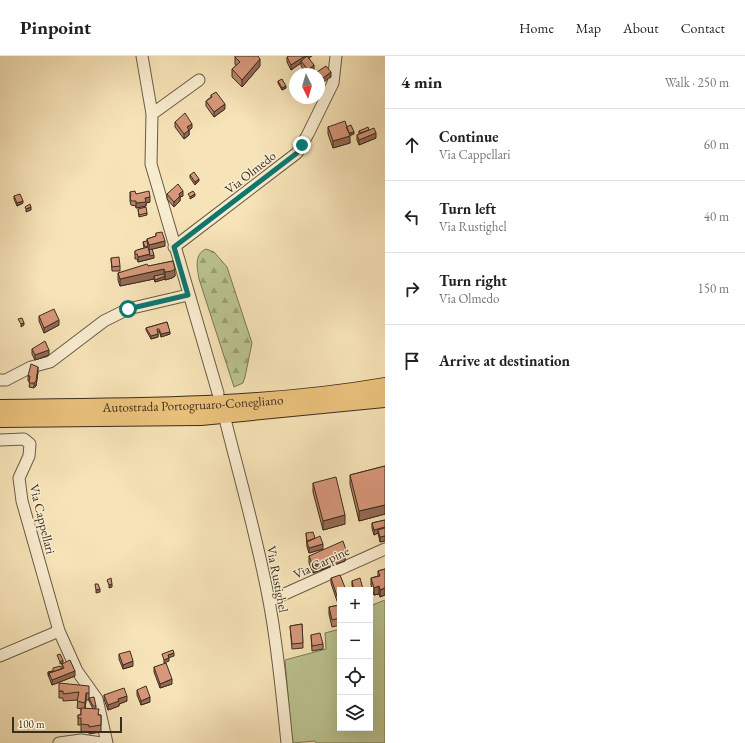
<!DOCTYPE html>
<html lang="en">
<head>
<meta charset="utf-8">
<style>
	body { margin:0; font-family:"EB Garamond",serif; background:#f6f6f6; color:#222 }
	.controls { position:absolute; right:12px; bottom:12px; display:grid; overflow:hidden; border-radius:0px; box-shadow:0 4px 16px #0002 }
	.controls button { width:36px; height:36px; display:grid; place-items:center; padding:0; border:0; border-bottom:1px solid #e0e0e0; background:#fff; color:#222; font:20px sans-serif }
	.compass { position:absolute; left:289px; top:12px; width:36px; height:36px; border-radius:50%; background:#fff; box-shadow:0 4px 16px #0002; rotate:175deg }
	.scale { position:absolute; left:12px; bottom:10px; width:110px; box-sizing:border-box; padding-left:4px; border:2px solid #3a2d1f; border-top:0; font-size:11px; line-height:14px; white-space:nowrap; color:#3a2d1f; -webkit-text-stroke:3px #f9edd0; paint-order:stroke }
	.stop { position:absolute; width:12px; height:12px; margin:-9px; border:3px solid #0f766e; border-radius:50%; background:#fff }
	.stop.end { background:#0f766e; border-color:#fff; box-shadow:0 1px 4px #0008 }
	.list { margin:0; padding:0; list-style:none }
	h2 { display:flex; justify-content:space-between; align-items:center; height:52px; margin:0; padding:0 16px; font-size:17px }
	h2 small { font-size:13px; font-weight:400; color:#767676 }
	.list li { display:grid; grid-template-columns:26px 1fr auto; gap:12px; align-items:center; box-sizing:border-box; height:72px; padding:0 16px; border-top:1px solid #e0e0e0 }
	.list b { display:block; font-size:15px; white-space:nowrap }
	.list p { margin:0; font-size:13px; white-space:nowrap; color:#767676 }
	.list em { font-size:13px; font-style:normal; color:#767676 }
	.icon { flex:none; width:22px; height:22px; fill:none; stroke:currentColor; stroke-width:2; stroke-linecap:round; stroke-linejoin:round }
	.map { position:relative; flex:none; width:385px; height:687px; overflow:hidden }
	header { display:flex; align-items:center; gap:24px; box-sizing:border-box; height:56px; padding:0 20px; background:#fff; border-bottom:1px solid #e0e0e0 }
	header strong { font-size:19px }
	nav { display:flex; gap:22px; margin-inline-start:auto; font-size:14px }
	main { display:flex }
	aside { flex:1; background:#fff }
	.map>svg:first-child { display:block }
</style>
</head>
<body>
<header>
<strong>Pinpoint</strong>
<nav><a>Home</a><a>Map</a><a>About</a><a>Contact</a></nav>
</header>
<main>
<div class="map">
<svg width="385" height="687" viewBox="0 0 385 687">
	<defs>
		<pattern id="forest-firs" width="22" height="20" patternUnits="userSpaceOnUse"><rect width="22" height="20" fill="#bbc48f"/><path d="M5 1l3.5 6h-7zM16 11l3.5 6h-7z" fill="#99a074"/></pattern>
	</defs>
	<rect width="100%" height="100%" fill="#f6e3b7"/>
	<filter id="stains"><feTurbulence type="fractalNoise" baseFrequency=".005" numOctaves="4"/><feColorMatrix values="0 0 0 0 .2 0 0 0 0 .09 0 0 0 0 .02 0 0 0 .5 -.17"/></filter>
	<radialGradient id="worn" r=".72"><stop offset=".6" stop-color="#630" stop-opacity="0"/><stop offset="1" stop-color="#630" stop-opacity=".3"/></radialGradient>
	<path fill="#bbc48f" stroke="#7a7857" d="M385,544V687H316L315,685L292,687L285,604L326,593L325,577L340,573V672H370V550Z"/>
	<path fill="url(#forest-firs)" stroke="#7a7857" d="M206,193L214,196L227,211L252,287L245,321L243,327L234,331L199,223C197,212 194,198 206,193Z"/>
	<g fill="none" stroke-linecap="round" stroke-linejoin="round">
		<g stroke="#695a45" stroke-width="13">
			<path id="minor" d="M142,0L152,58L151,108L218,337
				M152,58L199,24
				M174,191L297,97L308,78L333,27L336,0
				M0,324H6L31,311L50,306L104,265L128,253L188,239
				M226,367C241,426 258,485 269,545C278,592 282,640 287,687
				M0,384L24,383L30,388L29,400L19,422L22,445L59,575L77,615L97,643L107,687
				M269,545L385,493
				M0,600L59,575
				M59,687L81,684L101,687"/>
		</g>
		<g stroke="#3a2d1f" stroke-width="18">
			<g id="highway">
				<path id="s1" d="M0,352C128,350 258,352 385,330"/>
				<path d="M0,363L201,361L385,343"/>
			</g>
		</g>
		<use href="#minor" stroke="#f9edd0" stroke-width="11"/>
		<use href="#highway" stroke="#ebc27c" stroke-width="16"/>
	</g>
	<path fill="#b98269" stroke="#3a2d1f" d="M235,1L260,10L242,31L232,21V13L236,10L235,8Z
		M287,1L309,2L314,14L309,18H307L301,10V7L291,14L287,6Z
		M278,25L286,32L282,34L278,27Z
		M295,28V39L292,35V30Z
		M211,39L225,53L214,61L206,50V45L211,41Z
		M297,42H307L300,46Z
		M175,66L192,72L189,74V79L184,83L175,71Z
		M328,71H346L354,78L349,80L350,87L333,92L328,78Z
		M369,74L376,82L359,89L357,84V79L359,78V75Z
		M190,119L199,125L195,129L190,122Z
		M130,136L136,138L150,146L146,147V150L136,152V150L131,149L130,145Z
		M167,138L183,140L180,141V145L174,151L167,143Z
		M14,140L23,147L17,150L14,143Z
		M138,153L147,157V159L139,161Z
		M156,177L165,190L152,193L154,202L138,206L137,203H135V195L144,192L143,186L147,185V183L156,180Z
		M111,202L120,210V215H112Z
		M173,205L175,220L172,222L165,224V223L155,226L154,223L120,230L118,224V217Z
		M39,260L59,269L44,277L39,265Z
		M167,266L170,278L161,281L159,275L158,276V281L151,283L146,274V272Z
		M32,293L49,299L35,304L32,298Z
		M38,316L36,330L34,332L29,331L30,325H28V320Z
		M385,410V458L359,465L350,428V419Z
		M313,427L345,468L323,474L313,436Z
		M385,464V485L380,486L378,477L374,479L372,472V467Z
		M306,477L315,483L323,493L309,497L307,491Z
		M309,500L346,501H345V505L313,517L309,507Z
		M385,513V539L380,541L379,538L374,539L371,529V522L378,520V515Z
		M331,522L340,534V547L338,548L331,527Z
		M352,525L363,534H353L352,529Z
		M340,549V569L332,571L329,558V551Z
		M302,568L303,592L292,593L290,570Z
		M311,579L323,588V593L312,595Z
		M119,598L133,610L123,613L119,603Z
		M62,608L75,620L52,629L48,619V616L62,613Z
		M154,611L172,628L160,632L154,616Z
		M137,634L150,646L141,649L137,639Z
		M59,635L89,637V644H86L85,652L99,659H101V676L89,678V676H81V669H78V659H81V653L77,652L78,644L63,645V642H59Z
		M104,639L127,645L119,648V650L108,654L104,643Z
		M89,642L96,650V652L93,653L89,645Z"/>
	<path fill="#966a55" stroke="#3a2d1f" d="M305,0H312L302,6L301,5V7L291,14V9Z
		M260,3V10L242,31V24Z
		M314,9V14L309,18H308V14Z
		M331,16V21L319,29V25Z
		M286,30V32L282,34V32Z
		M300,42H307L300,46Z
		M225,48V53L214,61V56Z
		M192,68V72L188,75L189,74V79L184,83V78L187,71Z
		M354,76V78L347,80V78Z
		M376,77V82L359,89V84Z
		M350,80V87L333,92V85Z
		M199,123V125L195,129V126Z
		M183,135V140L180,141V145L174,151V146L179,138Z
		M195,138V140L190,143V141Z
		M150,141V146L146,147V150L136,152V147L145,142Z
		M23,145V147L17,150V147Z
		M31,151V154L26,156V153Z
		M165,185V190L149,194V189Z
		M150,198L154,199V202L138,206V201Z
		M164,213V220H154V223L120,230V223Z
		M175,213V220L172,222L165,224V216Z
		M165,220V223L155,226V224Z
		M59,264V269L44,277V272Z
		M24,267V269L21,271V268Z
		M170,276V278L161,281V278Z
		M158,278V281L151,283V280Z
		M49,294V299L35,304V299Z
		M38,311V316L36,330L34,332V327Z
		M385,449V458L359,465V455Z
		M345,459V468L323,474V465Z
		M385,471V475L378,474V477L374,479V474Z
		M385,480V485L380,486V481Z
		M323,488V493L309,497V492Z
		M344,494H346V501H345V505L313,517V510Z
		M112,528V531L109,532V529Z
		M379,530V538L374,539V532Z
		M385,532V539L380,541V534Z
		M100,533V536L96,537V534Z
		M340,542V547L338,548V543Z
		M174,597V600L168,602V599Z
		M169,602V605L164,607V604Z
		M63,604V607L60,608V606Z
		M133,605V610L123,613V609Z
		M75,615V620L52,629V624Z
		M172,623V628L160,632V628Z
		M86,637V644L85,654V647Z
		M127,640V645L119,648V650L108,654V649L118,643Z
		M150,641V646L141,649V645Z"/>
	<path fill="#d7977a" stroke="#3a2d1f" d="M235,0H258L260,3L242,24L232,13L240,6L235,1Z
		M289,0H305L291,9L287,1Z
		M307,0L314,9L308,14L301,5Z
		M326,10L331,16L319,25V18H314Z
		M282,23L286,30L282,32L278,25Z
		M295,28V34L292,30Z
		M216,36L225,48L214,56L206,45L212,41L211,39Z
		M185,57L192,68L187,71L189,74L184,78L175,66Z
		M345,65L350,80L333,85L328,71Z
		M351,69L354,76L349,77L346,71Z
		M368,71L369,74L360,77L359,75Z
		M374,72L376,77L359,84L357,79Z
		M194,116L199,123L195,126L190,119Z
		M178,128L183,135L179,138L180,140L174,146L167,138Z
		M135,135L136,138L149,135L150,141L145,142L146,146L136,147V145H131L130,140H131L130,136Z
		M193,135L195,138L190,141L188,138Z
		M20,138L23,145L17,147L14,140Z
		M30,148L31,151L26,153L25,151Z
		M146,151L147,157L139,159L138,153Z
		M162,176L165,185L149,189L147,183L156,180V177Z
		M147,185L148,190L145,191L143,186Z
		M148,191L150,198L138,201L137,198H135V195L137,194Z
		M152,193L154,199L150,200L149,194Z
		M119,201L120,210L112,211L111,202Z
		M173,205L175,213L172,215L165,216L164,213L120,223L118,217L147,208L148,210Z
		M164,218L165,220L155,224L154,220Z
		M54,253L59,264L44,272L39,260Z
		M22,262L24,267L21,268L18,263Z
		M167,266L170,276L161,278L159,273H157L158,278L151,280L146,272Z
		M45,285L49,294L35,299L32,293Z
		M31,308L38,311L36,325L34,327H29L30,320H28Z
		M385,410V449L359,455L350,419Z
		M336,421L345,459L323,465L313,427Z
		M385,464V471L374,474L372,467Z
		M385,472V480L380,481L378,474Z
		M313,476L315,482L307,485L306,477Z
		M320,480L323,488L309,492L307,486Z
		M343,485L346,494H344L345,498L313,510L309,500Z
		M385,513V532L380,534L379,530L374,532L371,522L380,520L378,515Z
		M340,519L346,534H340V542L338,543L331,522Z
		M111,522L112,528L109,529L107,524Z
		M360,522L363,533L358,534H354L352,525Z
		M95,528H98L100,533L96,534Z
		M340,549V562L332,564L329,551Z
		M302,568L303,587L292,588L290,570Z
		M320,577L323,588L312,590L311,579Z
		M173,594L174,597L168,599L169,602L164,604L162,598Z
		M130,595L133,605L123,609L119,598Z
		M60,598L63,604L60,606L57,599Z
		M70,604L75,615L52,624L49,617L64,612L62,608Z
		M166,607L172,623L160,628L154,611Z
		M60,610L62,613L49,617V620L48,616L53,615V612Z
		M59,627L89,630V637H86L85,647L77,645L79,636L63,638V635H59Z
		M146,630L150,641L141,645L137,634Z
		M124,632L127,640L118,643L119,645L108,649L104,639Z
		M94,641L96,650H93L89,642Z
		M81,652L99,653L98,659H101V669L89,671V669L81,668V662H78V659H81Z"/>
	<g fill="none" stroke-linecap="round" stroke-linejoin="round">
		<path stroke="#0f766e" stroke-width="5" d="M128,253L188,239L174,191L297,97L302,89"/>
	</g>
	<g text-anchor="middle" stroke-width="3" stroke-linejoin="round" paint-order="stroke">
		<g font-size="13" fill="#3a2d1f" stroke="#f9edd0">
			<text transform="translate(250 116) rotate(-38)" y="5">Via Olmedo</text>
			<text dy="5" stroke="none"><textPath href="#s1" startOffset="193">Autostrada Portogruaro-Conegliano</textPath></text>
			<text transform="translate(43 463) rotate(76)" y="5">Via Cappellari</text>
			<text transform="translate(321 506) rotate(-25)" y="5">Via Carpine</text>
			<text transform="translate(278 523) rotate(79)" y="5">Via Rustighel</text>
		</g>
	</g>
	<rect width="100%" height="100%" filter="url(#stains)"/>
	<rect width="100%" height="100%" fill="url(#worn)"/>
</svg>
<div class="controls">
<button>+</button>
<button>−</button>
<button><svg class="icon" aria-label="locate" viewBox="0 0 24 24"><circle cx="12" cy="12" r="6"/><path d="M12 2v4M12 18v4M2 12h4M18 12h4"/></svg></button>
<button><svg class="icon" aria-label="layers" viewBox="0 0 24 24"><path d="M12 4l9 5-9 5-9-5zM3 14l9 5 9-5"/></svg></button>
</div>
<svg class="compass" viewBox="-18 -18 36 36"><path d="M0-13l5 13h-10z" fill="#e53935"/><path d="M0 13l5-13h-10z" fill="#767676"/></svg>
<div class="scale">100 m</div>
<div class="stop" style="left:128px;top:253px"></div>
<div class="stop end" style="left:302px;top:89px"></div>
</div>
<aside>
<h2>4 min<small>Walk · 250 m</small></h2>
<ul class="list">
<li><svg class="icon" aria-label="ahead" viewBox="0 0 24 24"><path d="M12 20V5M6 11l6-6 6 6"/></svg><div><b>Continue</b><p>Via Cappellari</p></div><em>60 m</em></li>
<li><svg class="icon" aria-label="left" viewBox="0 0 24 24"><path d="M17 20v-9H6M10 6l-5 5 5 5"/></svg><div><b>Turn left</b><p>Via Rustighel</p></div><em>40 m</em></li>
<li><svg class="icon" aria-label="right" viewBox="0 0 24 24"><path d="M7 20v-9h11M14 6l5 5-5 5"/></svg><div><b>Turn right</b><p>Via Olmedo</p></div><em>150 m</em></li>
<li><svg class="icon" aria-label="arrive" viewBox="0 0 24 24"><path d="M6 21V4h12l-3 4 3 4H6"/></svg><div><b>Arrive at destination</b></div></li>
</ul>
</aside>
</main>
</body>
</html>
